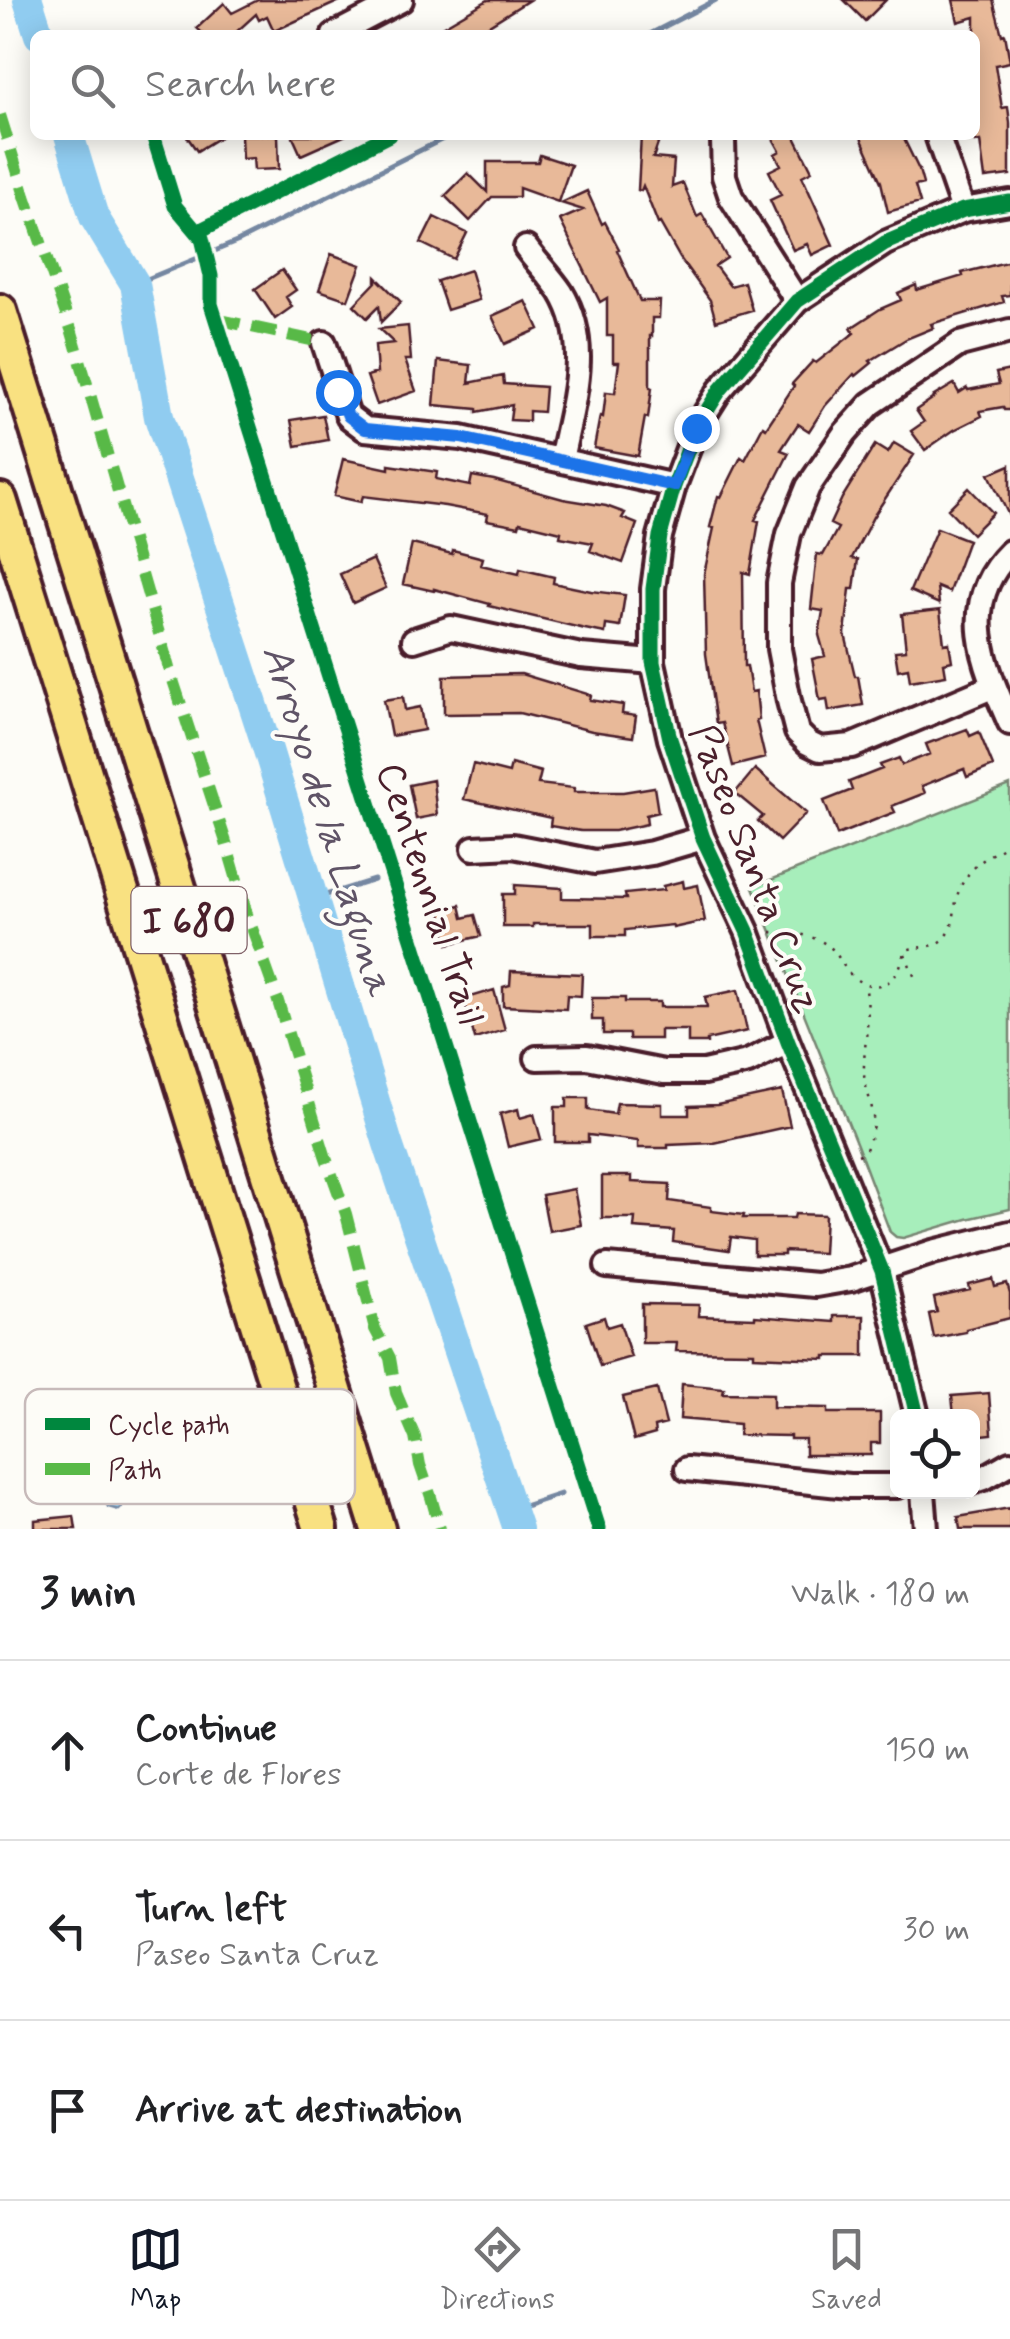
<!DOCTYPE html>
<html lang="en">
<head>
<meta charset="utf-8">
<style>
	body { margin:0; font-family:Mynerve,sans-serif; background:#f6f6f6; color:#202124 }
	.controls { position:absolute; right:30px; bottom:30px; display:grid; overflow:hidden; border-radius:15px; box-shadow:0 5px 25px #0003 }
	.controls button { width:90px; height:90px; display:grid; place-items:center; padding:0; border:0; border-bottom:2px solid #e0e0e0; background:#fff; color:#202124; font:50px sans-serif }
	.stop { position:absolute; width:30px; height:30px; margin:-22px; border:8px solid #1a73e8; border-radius:50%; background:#fff }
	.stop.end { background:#1a73e8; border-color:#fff; box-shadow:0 2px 10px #0008 }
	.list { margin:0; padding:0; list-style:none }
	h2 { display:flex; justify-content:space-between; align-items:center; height:130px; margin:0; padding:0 40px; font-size:42px }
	h2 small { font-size:32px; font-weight:400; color:#757577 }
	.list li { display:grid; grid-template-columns:65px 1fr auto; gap:30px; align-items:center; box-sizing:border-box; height:180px; padding:0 40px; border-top:2px solid #e0e0e0 }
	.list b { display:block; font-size:38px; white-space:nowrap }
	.list p { margin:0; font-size:32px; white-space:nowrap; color:#757577 }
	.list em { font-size:32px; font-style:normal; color:#757577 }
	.icon { flex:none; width:55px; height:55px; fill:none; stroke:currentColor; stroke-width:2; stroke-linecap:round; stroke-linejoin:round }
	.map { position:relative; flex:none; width:1010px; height:1529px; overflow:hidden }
	.search { position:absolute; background:#fff; box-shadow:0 5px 25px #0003; left:30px; right:30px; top:30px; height:110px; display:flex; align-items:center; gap:25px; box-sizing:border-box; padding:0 35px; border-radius:15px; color:#757577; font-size:38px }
	.sheet { height:670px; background:#fff }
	nav { display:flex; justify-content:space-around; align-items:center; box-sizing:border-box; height:140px; border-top:2px solid #e0e0e0; background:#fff; font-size:28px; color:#757577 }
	nav a { display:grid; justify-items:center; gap:5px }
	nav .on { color:#111827 }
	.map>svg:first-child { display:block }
</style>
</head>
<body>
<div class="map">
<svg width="1010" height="1529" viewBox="0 0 1010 1529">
	<rect width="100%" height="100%" fill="#fdfcf7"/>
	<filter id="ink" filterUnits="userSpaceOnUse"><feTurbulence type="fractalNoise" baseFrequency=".01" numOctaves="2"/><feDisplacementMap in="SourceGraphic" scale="20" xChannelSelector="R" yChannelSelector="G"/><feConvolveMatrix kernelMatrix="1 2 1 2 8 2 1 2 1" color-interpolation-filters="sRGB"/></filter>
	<g filter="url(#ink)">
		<path fill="#a7eebb" stroke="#788673" stroke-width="2.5" d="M1010,785V1209L967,1219L903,1238L896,1237L890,1232L857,1145L753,887Z"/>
		<path fill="#90ccf0" stroke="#7487a1" stroke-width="2.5" d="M117,1479L122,1507L119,1510L108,1507L105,1500L107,1480Z"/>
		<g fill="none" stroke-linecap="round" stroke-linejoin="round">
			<path stroke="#7487a1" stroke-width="5" d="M648,35L716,0
				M135,284L239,241L451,135
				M313,899L374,880
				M512,1510L561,1494"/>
			<path stroke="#90ccf0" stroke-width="30" d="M28,0L39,35
				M69,135L94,217L135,284L159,417L268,750L388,1144L518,1529"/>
		</g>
		<path fill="#e8b999" stroke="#4a1f2b" stroke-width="2.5" d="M258,0H342L274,31L267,16L259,20L256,14L233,35H204L197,28L224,3L232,13Z
			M488,0H529L486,27L491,35H428Z
			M844,0H886L865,21Z
			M953,0H993L1002,35L1005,34L1010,62L995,65L1002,108L1008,107L1010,123V175L985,178L980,141L975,142V17L958,22Z
			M186,135H223L197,151Z
			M241,135H278L279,169L254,170L253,158L242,159Z
			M292,135H346L301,155Z
			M641,135H661L653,158L674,160L672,187L683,183L697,217L702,214L727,258L715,266L730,286L744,282L752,310L716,321L710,300L680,258L660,223L658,224L643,186L641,191L638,190Z
			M771,135H794L812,171L802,176L833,245L812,255L807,244L793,250L770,200L781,195L769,171L781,165L775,154L780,151Z
			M860,135H902L919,170L923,184L915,186L920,203L888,212L881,182Z
			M540,155L571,165L558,202L519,188V197H492L470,221L445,196L468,173L487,192V162H538Z
			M587,191L602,224L605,222L619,249L617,250L640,301H660L659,318H652V336H650V387L652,388L648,418L645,417L638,456L594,448L600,416L603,417L606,392L615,393L619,362H613V336H607V298L600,302L560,220L583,210L561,203Z
			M434,217L467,233L454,259L421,243Z
			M331,254L361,265L348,300L319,290Z
			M1010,261V295L1002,296L1004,302L931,324L933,328L906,339L870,361L872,363L856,376L854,374L825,406L809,431L798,424L781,450L789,453L755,520L759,521L750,574L743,572L744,666H747L751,692L756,691L759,719L756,720L765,758L733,766L722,723L716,724L706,654L704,574L714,528L710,527L718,496L721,497L741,457L745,460L763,426L766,428L794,386L792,384L813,361L816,363L854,333L851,328L880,309L901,300L898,293L916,285L917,290L963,276L962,273Z
			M282,270L296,290L286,297L292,307L275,319L255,289Z
			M470,270L479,300L447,310L437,281Z
			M376,277L401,302L381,322L379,306L367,318L354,305L376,282Z
			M526,301L539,329L505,344L492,316Z
			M408,326L411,360H405L416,391L377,405L367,376L377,373L375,345L394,343L379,329Z
			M438,361L471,365L469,383L503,376L504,384L545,387L543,412L529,411V421L510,420L512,405L477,412V409L434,405Z
			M1010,370V410H1004L1003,407L980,411L982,416L954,430L925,450L911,431L924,422L916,410L935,397L934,396L954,384L959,393L967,388L968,390L999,384L996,373Z
			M323,415L328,440L296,446L291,420Z
			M894,443L914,455L873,517L852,558L858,559L854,589H850L845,634L855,676H858L863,705L829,711L827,699L820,700L812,659L825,656L819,635L823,611L811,609L817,554L823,555L838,528L830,524L842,498L875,445L888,453Z
			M343,459L389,469V465L437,472L436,479L470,486L472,476L494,480L563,499L606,506L625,513L622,518L637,524L623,563L590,551L593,543L560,537L561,532L520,522L519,526L487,520L488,514L445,506L363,496L361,502L334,496Z
			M1010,465V518L989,474Z
			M969,488L993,513L972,534L948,509Z
			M937,528L968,540L949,592L937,587L939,604L910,591Z
			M412,544L452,554L453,550L483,558L481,565L519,574L520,569L554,577L553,583L591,591L625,595L620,627L606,625L605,633L585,629L489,606L490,604L434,589V591L403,584Z
			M373,559L386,588L353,603L340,574Z
			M940,610L944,644L949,643L952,661L944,663L946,675L910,681L908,668L898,670L895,651L906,650L902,614Z
			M521,674L591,695L590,700L623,705L622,714L636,716L633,737L592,731L519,713L444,714V676Z
			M403,697L405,710L420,707L424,730L391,736L384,700Z
			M967,729L970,736L979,732L993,766L967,777L964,769L922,786L925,793L892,806L895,812L837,835L824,801L852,790L849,782L882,769L880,765L899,758L902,765L930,754L926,744Z
			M473,764L509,773L511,764L541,772L538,784L574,788V792H623L654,787L658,812L646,815L647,824L614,831H581L550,826L551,818L464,799Z
			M755,769L806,813L779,841L758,821L763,816L735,793Z
			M433,780L437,815L416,819L409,785Z
			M683,881L684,888L698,885L705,921L673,928L672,925L625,930V936H593V924H533V927H503V894H515V885L562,888V898L626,899L625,894L664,890L663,886Z
			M460,905L463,918L475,915L481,936L448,944L440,910Z
			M511,971L582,974L581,996L567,995L566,1009L503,1006V987L510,985Z
			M494,990L505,1030L475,1039L464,999Z
			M738,990L747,1031L707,1040V1043H688V1030H660V1039H629V1034H603V1020H592V998H625V1002H660V1007H707L705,997Z
			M782,1091L790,1126L714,1143L668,1145V1148H638V1141L588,1135V1142H555V1107H567V1098H588V1110L615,1114L617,1103L662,1104V1115H689V1106L717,1105Z
			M518,1109L520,1118L534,1114L541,1139L508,1147L500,1114Z
			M602,1176H632V1182L670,1184L669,1201L711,1207V1211L744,1215L743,1218H794L795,1214L825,1215L823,1253L784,1251V1255H754V1240L731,1237L729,1250L673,1242L674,1231L634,1228L635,1218H602Z
			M574,1189L581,1225L549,1231L542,1195Z
			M993,1279L995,1287L1007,1284L1010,1294V1318L966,1329V1332L934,1338L929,1314L937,1312L934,1298L970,1290L969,1285Z
			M642,1304L699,1305L698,1316L755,1318V1316L834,1322V1316H864V1356H825V1359L754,1356V1352L676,1351L677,1343H642Z
			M604,1317L607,1327L620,1323L631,1357L600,1366L586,1323Z
			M682,1384L724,1388L723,1393L773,1394V1407L828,1408V1413H880V1443H871V1455H805V1439H790V1436L739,1435V1424L680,1419Z
			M657,1389L666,1424L654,1427L655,1434L634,1440L623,1397Z
			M989,1393L992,1434L972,1436V1416H954L952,1396Z
			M1010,1508V1529H960L958,1517Z
			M74,1516L76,1529H35V1520Z"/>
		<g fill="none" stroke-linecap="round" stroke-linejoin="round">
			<g stroke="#4a1f2b" stroke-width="30">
				<path id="minor" d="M334,35L401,0
					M937,135L963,210
					M723,141L724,176L731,197L797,301
					M526,248C537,263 551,277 561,292C593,345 572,404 561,460
					M324,343L348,416L365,429L461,438L674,486
					M1010,552C957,604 984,664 1010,723
					M414,640L451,628L581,656L653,662
					M994,686L852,746L820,749L808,743L797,732L789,701L779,649V583L789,534L808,487L845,433L871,404L960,344L1010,331
					M474,848L513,846L595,862L652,853L703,838
					M537,1058L587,1057L664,1072H704L748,1062L788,1042
					M607,1266L816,1285L851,1279L933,1252L1010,1233
					M917,1416L882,1271L788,1042L747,931L703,838L670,739L653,662V589L660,536L674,486L696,428L720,390L797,301L885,243L963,210L1010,202
					M687,1469L849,1486H898
					M972,1482L984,1478L1010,1463
					M923,1492L926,1529"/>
			</g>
			<g stroke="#4a1f2b" stroke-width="40">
				<path id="highway" d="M0,311L378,1529
					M0,500L321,1529"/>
			</g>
			<path stroke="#4a1f2b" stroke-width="2.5" stroke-dasharray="2.5 8" stroke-linecap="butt" d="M771,932C790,931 816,935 831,948C839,955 842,966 850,974C863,988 886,991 897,973C901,966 902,958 906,950C918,946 934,949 944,939C954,929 954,914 956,901C962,871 985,857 1010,843
				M905,954L915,978
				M858,1155L865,1152C869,1142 873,1132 873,1121C874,1106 865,1090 864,1074C863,1045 872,1015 865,986"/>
			<use href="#minor" stroke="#fdfcf7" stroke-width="22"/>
			<use href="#highway" stroke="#f9e181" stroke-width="32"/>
			<path stroke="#58b947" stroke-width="12" stroke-dasharray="25 12" stroke-linecap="butt" d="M0,115L25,196L72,332L169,668L225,839L247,914L277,998L325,1155L346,1214L375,1329L390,1358L396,1393L415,1437L420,1465L431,1497L440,1529
				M216,319L324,343"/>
			<g stroke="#fdfcf7" stroke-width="21">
				<path id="cycleway" d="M153,135L175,206L202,238L211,276V304L599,1529
					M197,232L389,135
					M917,1416L882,1271L788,1042L747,931L703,838L670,739L653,662V589L660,536L674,486L696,428L720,390L797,301L885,243L963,210L1010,202"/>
			</g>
			<use href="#cycleway" stroke="#00873e" stroke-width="15"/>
		</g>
	</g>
	<g fill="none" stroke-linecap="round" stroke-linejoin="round" filter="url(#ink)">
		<path stroke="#1a73e8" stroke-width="12" d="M338,392L348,416L365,429L461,438L674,486L696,428"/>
	</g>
	<g text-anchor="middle" stroke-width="8" stroke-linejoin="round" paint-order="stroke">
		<rect fill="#fdfcf7" stroke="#806168" stroke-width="2.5" x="131.5" y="887" width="115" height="66" rx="8"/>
		<g font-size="38" font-weight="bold" fill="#4a1f2b">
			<text x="189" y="933">I 680</text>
		</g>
		<g font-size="40" fill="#4a1f2b" stroke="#fdfcf7">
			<text transform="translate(757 868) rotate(69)" y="14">Paseo Santa Cruz</text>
			<text transform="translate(432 893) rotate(72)" y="14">Centennial Trail</text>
		</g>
		<g font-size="42" font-style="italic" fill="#5f5366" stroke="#fdfcf7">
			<text transform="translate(330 819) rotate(73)" y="15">Arroyo de la Laguna</text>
		</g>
	</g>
	<rect x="25" y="1389" width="330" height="115" rx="15" fill="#fdfcf7" stroke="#c7baba" stroke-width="2.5"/>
	<rect x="45" y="1418" width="45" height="12" fill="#00873e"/>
	<rect x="45" y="1463" width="45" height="12" fill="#58b947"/>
	<g font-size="28" fill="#4a1f2b">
		<text x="108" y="1434">Cycle path</text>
		<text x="108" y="1479">Path</text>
	</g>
</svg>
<div class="controls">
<button><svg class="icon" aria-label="locate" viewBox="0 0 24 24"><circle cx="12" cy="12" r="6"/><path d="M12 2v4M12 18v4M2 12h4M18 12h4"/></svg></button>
</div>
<div class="stop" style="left:338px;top:392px"></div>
<div class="stop end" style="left:696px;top:428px"></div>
<div class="search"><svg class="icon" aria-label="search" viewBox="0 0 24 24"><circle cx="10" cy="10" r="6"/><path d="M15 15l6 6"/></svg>Search here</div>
</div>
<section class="sheet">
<h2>3 min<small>Walk · 180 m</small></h2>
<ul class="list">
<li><svg class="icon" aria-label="ahead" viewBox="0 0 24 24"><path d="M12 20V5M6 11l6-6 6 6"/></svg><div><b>Continue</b><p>Corte de Flores</p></div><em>150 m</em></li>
<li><svg class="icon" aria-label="left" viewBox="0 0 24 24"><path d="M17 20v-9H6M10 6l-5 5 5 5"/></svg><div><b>Turn left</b><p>Paseo Santa Cruz</p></div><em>30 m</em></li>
<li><svg class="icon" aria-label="arrive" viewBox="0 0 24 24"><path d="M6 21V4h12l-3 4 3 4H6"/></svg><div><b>Arrive at destination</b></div></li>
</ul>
</section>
<nav>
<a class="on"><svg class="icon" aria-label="map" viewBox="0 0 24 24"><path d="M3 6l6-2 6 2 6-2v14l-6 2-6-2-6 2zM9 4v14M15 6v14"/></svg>Map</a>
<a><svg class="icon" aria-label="directions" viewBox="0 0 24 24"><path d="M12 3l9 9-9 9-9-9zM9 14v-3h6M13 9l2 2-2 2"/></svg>Directions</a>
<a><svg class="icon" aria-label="saved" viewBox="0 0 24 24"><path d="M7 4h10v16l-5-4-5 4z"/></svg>Saved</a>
</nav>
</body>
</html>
